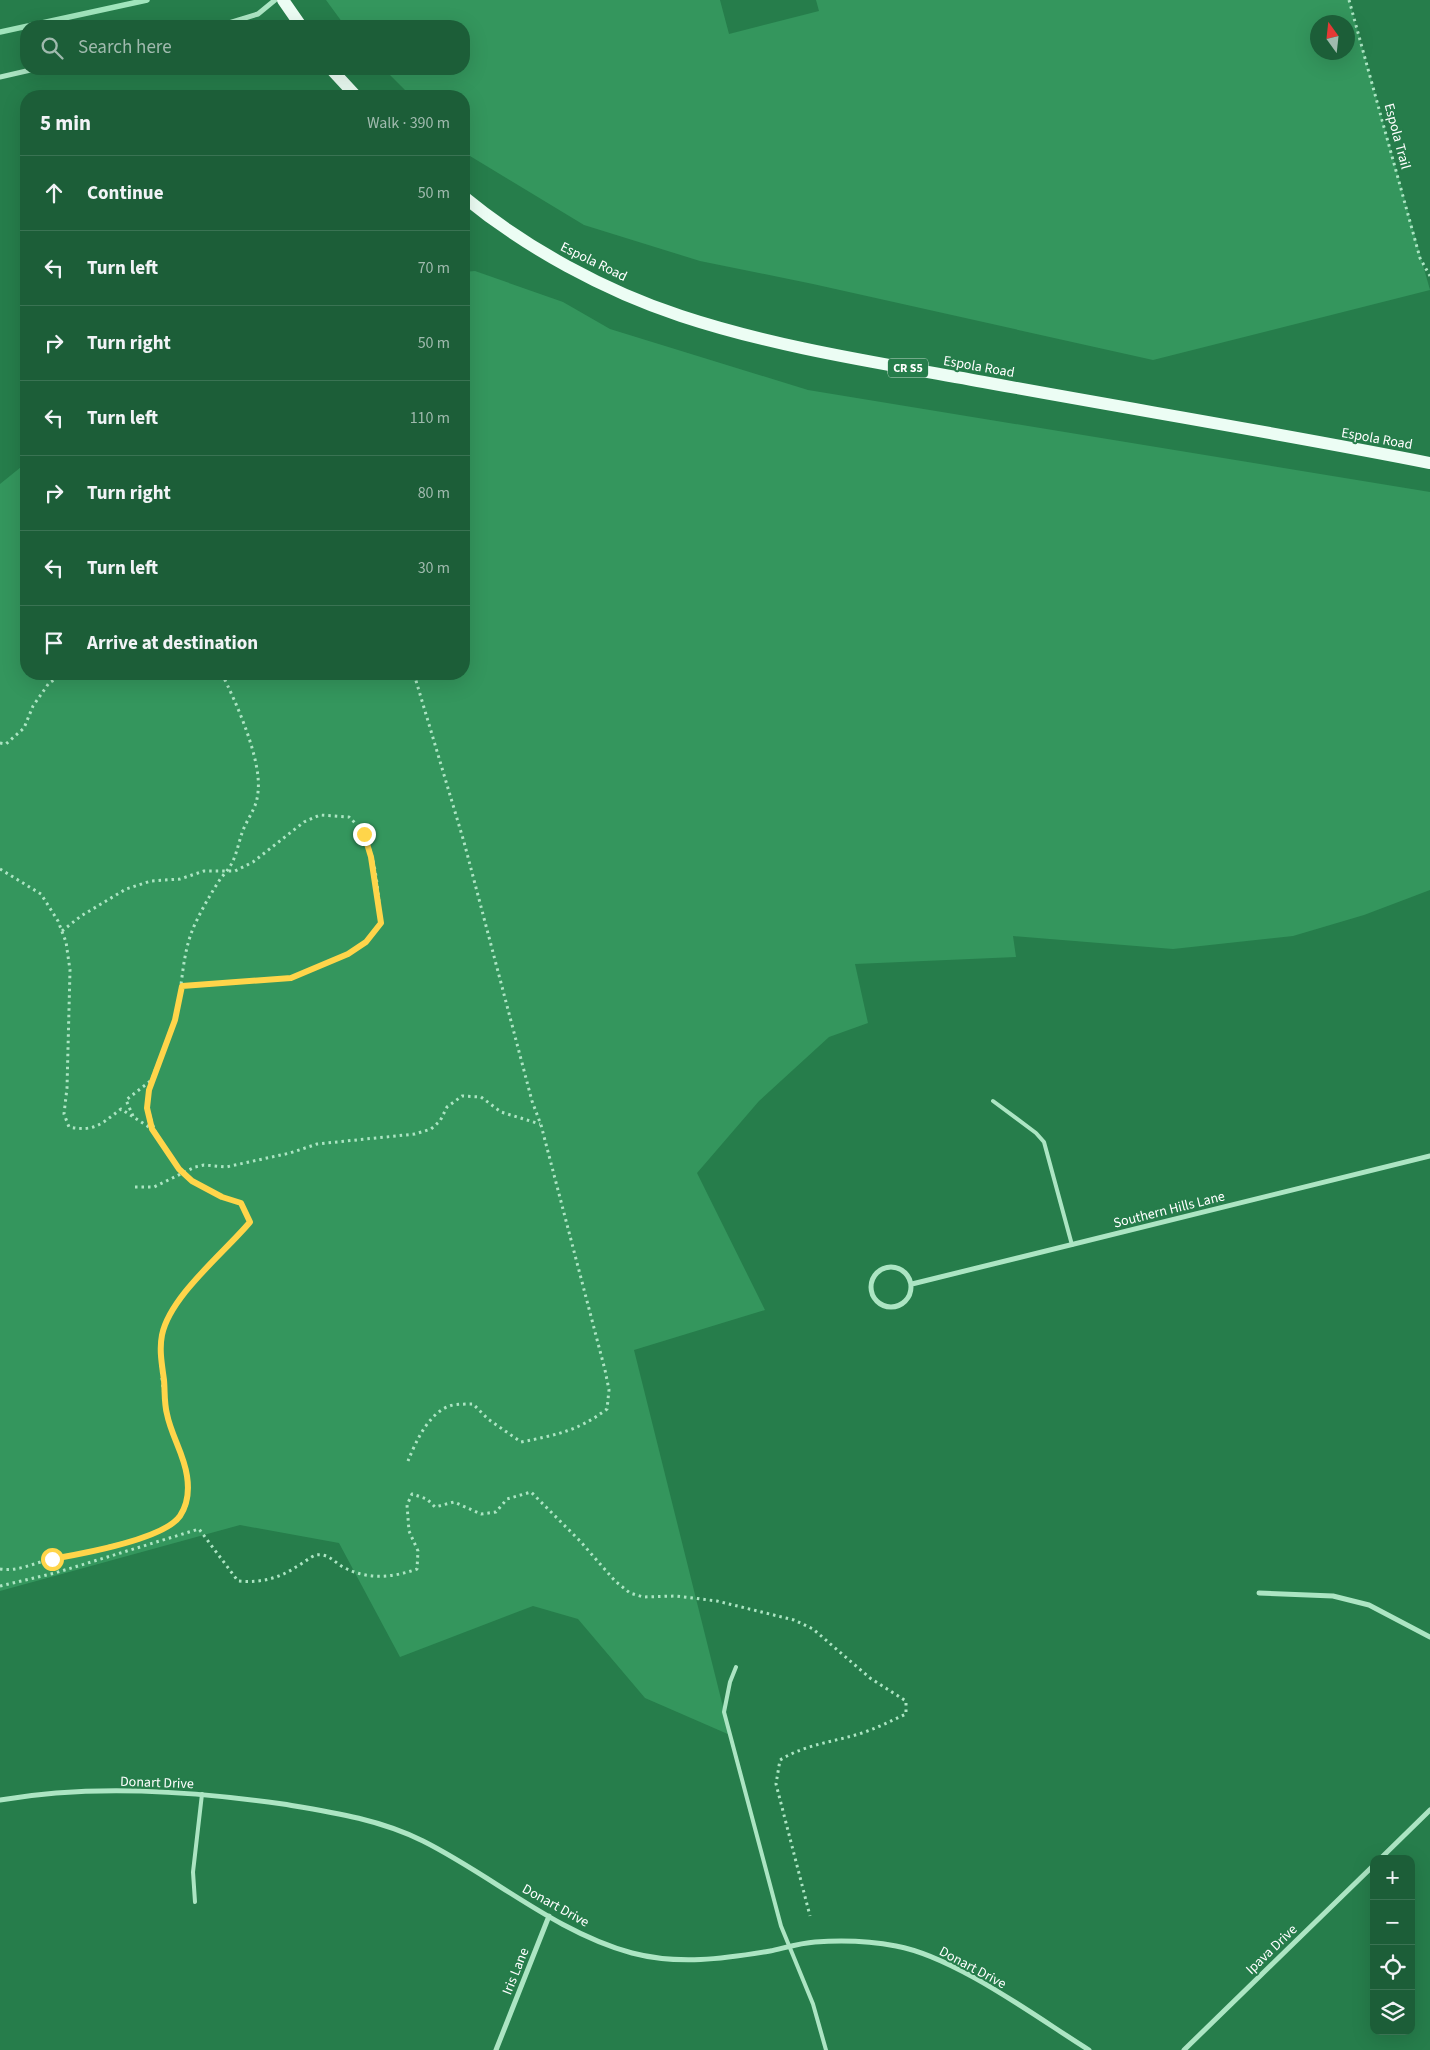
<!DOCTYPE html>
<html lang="en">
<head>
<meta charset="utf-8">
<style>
	body { margin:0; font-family:"Source Sans 3",sans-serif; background:#296743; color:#f1f3f6 }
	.controls { position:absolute; right:15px; bottom:15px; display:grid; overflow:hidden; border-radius:10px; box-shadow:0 5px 20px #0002 }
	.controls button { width:45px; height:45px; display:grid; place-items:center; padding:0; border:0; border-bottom:1px solid #3a7353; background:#1c5e38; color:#f1f3f6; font:25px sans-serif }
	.compass { position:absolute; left:1310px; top:15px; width:45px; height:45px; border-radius:50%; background:#1c5e38; box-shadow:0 5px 20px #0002; rotate:345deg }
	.stop { position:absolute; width:15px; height:15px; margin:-11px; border:4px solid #ffd54a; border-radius:50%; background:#fff }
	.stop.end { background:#ffd54a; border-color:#fff; box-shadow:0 1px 5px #0008 }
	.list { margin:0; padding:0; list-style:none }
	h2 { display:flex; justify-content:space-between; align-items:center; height:65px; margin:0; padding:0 20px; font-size:21px }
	h2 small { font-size:16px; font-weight:400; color:#a0baae }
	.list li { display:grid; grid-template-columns:32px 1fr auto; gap:15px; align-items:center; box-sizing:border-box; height:75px; padding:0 20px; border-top:1px solid #3a7353 }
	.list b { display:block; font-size:19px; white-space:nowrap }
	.list em { font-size:16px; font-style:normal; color:#a0baae }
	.icon { flex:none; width:28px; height:28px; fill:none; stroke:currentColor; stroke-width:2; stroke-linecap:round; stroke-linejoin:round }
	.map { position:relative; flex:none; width:1430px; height:2050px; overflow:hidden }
	.search { position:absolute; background:#1c5e38; box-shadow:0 5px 20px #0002; left:20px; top:20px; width:450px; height:55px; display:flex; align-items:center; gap:12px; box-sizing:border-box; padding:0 18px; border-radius:20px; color:#a0baae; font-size:19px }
	.panel { position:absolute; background:#1c5e38; box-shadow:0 5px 20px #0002; left:20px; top:90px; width:450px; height:590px; border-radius:20px }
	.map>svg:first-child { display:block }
</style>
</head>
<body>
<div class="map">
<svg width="1430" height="2050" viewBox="0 0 1430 2050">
	<rect width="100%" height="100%" fill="#267d4b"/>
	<path fill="#34965d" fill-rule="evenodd" d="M326,0H720L729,34L819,11L816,0H1349L1430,290L1153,360L813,284L700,261L584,225L470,156L464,150V96H411L384,69H464V26H345ZM1348,22V52H1318V22Z
		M475,271L563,302L610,329L808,390L1430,492V890L1364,915L1293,936L1173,949L1013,936L1016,957L855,964L868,1023L829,1037L759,1101L697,1173L765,1310L634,1350L730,1735L645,1698L578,1619L533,1606L400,1657L339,1543L240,1525L0,1591V484L26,463V674H464V272Z"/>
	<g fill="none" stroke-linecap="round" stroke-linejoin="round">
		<path stroke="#a0e5bc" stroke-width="5.5" d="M0,32L147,0"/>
		<path stroke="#ace5c3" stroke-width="3" stroke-dasharray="2.5 4" stroke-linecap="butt" d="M1349,0L1420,258L1430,276
			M0,743L6,744L24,728L33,706L49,683L64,674
			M0,869L41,894L58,921L66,942L70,970L67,1088L64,1114L69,1127C95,1132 101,1124 121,1109L152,1129
			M62,931L81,916L126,889L151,881L180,879L204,871H235L253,862L304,822L320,815L349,817C354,822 361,828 364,835C377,861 378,895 381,923L366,942L348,954L291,978L182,986
			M133,1116L126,1100L153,1079
			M135,1187H154L195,1167L204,1165L226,1167L290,1153L317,1144L415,1134L431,1129L440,1121L447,1107L462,1096L481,1097L501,1112L540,1124
			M408,1461C416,1441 430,1410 453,1405C460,1404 467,1404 473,1404L488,1419L521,1442C556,1435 578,1431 607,1409L609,1390L605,1370L541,1125L532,1101L464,842L414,674
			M0,1569C17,1572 34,1563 51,1559C71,1555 91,1552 110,1546C134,1540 161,1536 179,1517C204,1491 172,1442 167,1413C163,1394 158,1352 162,1334C172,1294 224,1253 250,1222L241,1203C224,1197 204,1191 190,1179C168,1161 143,1121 149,1091C154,1066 168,1044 175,1020C183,988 181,954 195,924C202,909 210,895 219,881C223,875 229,869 232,863C237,853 239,841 243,830C249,816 257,807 258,792C262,760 236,702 222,674
			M0,1586L55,1573L199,1529L238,1581C259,1583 278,1579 296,1567C302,1564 310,1557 316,1555C328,1553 334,1562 343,1567C367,1580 392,1578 417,1569L418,1551L409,1531L407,1505L412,1494L427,1499L435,1507L454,1502L481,1514L496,1512L507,1499L531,1492L580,1541L615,1581L630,1593L643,1597L676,1596L717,1601L794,1620L813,1629L870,1678L906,1701V1714C891,1721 877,1728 862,1733C834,1742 806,1744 780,1760L776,1784L810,1916"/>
		<path stroke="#ace5c3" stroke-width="4" d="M993,1101L1036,1133L1044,1142L1072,1245
			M736,1667L730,1682L724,1712L781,1926L813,2004L826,2050
			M195,1902L193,1872L202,1794"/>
		<path stroke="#ace5c3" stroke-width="5" d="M219,26L258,14L275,0
			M0,77L35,69
			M871 1287a20 20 0 1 1 40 0a20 20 0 1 1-40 0Z
			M912,1284L1430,1156
			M1259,1593L1333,1596L1369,1605L1430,1637
			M0,1800C93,1784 190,1791 283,1804C331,1812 379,1819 423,1841C493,1876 555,1932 632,1953C678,1965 723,1959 770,1951C784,1948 800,1943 815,1942C842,1940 870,1941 896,1946C956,1957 1036,2017 1089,2050
			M1380,1859L1430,1810
			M496,2050L549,1916
			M1184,2050L1374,1865"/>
		<path stroke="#ecfdf4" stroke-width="12" d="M283,0L301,26
			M331,69L356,96
			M464,197C526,248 605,291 681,316C781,349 887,364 989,383C1136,410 1284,434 1430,463"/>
	</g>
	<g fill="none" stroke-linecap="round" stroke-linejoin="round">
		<path stroke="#ffd54a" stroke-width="6" d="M52,1559C81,1554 164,1539 180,1516C188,1504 189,1489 187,1476C184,1454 171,1435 167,1414C164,1403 165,1391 164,1380C162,1365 159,1350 162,1335C170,1296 225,1252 250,1222L241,1203L222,1197L192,1181L179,1169L152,1129L147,1108L149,1090L175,1020L182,986L291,978L348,954L366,942L381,923L371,857L364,834"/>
	</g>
	<g text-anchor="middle" stroke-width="4" stroke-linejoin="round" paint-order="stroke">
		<rect fill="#267d4b" stroke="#bed8c9" stroke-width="1" x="888" y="358.5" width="40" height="19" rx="4"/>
		<g font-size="12" font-weight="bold" fill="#fff">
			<text x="908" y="372">CR S5</text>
		</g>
		<g font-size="14" fill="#fff" stroke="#267d4b">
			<text transform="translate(1398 136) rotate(75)" y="5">Espola Trail</text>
			<text transform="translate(594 261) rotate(26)" y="5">Espola Road</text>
			<text transform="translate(979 366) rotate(10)" y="5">Espola Road</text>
			<text transform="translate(1377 438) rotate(10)" y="5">Espola Road</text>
			<text transform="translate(1169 1209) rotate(-14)" y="5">Southern Hills Lane</text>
			<text transform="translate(157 1782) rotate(2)" y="5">Donart Drive</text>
			<text transform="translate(556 1905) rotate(29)" y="5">Donart Drive</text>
			<text transform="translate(1271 1949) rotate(-44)" y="5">Ipava Drive</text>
			<text transform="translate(973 1967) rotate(28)" y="5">Donart Drive</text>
			<text transform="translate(515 1971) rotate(-68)" y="5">Iris Lane</text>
		</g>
	</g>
</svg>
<div class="controls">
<button>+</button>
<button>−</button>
<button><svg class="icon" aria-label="locate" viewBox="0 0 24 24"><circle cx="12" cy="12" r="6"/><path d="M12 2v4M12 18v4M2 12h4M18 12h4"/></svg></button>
<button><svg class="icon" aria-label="layers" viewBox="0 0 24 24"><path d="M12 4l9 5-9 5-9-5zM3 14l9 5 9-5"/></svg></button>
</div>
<svg class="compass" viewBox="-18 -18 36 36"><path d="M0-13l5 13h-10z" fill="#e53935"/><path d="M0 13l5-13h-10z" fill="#a0baae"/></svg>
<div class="stop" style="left:52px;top:1559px"></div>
<div class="stop end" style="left:364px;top:834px"></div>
<div class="search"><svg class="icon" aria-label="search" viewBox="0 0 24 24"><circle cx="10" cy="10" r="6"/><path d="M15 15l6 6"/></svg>Search here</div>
<section class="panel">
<h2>5 min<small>Walk · 390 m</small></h2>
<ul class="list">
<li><svg class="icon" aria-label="ahead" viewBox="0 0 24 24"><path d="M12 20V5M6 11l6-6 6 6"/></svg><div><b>Continue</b></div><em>50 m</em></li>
<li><svg class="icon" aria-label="left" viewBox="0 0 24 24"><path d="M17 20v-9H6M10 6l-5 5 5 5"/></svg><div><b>Turn left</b></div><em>70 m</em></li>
<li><svg class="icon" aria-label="right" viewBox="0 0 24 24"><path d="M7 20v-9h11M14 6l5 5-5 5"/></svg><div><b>Turn right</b></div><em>50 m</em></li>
<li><svg class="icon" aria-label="left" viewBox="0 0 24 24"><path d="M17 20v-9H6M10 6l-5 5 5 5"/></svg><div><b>Turn left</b></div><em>110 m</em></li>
<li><svg class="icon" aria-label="right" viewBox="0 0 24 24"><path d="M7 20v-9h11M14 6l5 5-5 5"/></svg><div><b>Turn right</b></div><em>80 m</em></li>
<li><svg class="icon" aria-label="left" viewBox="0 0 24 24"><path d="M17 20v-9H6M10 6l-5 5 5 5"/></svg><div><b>Turn left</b></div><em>30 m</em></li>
<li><svg class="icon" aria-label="arrive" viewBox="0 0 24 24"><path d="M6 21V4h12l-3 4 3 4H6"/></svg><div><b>Arrive at destination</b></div></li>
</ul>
</section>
</div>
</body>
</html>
